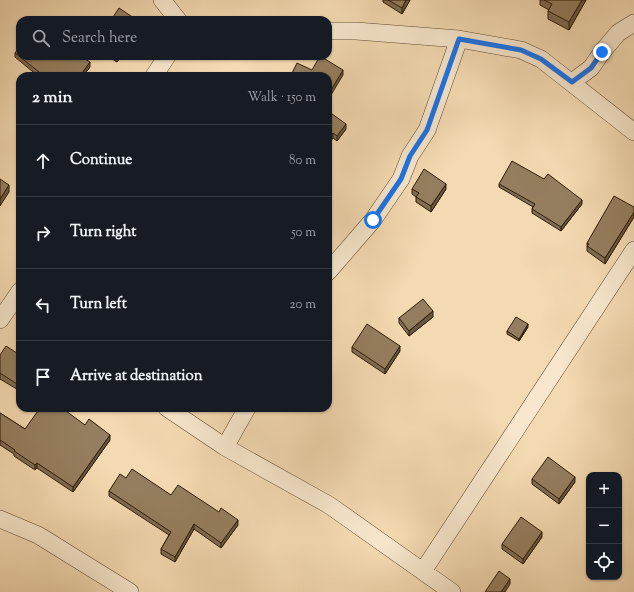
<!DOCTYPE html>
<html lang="en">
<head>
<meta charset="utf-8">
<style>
	body { margin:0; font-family:"Sorts Mill Goudy",serif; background:#20242c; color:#f1f3f6 }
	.controls { position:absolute; right:12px; bottom:12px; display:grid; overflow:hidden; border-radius:8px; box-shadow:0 1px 3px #0004 }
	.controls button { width:36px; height:36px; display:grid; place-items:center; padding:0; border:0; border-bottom:1px solid #363941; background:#171b24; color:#f1f3f6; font:20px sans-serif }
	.stop { position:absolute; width:12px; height:12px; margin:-9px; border:3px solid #1a73e8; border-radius:50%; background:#fff }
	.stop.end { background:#1a73e8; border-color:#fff; box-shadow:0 1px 4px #0008 }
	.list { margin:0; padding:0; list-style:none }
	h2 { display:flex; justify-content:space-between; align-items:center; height:52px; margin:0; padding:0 16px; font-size:17px }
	h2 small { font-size:13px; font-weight:400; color:#9ea1a6 }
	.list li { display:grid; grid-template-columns:26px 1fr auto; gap:12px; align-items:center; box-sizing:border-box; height:72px; padding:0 16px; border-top:1px solid #363941 }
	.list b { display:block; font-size:15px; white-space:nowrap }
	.list em { font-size:13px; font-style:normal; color:#9ea1a6 }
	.icon { flex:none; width:22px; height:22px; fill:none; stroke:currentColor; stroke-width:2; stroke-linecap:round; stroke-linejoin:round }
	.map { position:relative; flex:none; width:634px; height:592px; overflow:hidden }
	.search { position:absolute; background:#171b24; box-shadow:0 1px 3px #0004; left:16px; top:16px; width:316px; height:44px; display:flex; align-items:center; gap:10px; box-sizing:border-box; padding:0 14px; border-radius:12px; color:#9ea1a6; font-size:15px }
	.panel { position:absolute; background:#171b24; box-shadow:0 1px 3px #0004; left:16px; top:72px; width:316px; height:340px; border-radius:12px }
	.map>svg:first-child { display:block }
</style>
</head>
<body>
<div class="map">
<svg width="634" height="592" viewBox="0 0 634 592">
	<rect width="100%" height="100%" fill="#f4dab2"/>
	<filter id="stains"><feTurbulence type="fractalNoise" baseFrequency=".005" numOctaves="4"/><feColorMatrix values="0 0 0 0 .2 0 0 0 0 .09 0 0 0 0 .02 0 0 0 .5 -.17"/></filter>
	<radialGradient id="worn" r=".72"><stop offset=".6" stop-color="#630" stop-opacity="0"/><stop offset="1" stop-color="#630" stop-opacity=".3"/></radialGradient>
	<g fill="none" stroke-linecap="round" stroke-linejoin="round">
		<g stroke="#604a30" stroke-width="18">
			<path id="minor" d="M162,0L178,20
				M328,31H356L459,39L521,50L541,59L634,132
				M154,76L167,56
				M572,82L591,68L602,52L618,33L634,23
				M328,272L373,220L401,179L410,156L427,130L459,39
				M0,320L20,291
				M167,408L225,447L329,505L452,592
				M225,447L247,408
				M0,519L38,535L130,592
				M423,571L634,250"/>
		</g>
		<use href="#minor" stroke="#f8e7cd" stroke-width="17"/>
	</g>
	<path fill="#806c52" stroke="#2f1a05" d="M383,0H410L402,14L383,2Z
		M540,0H586L569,30L548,19V11L549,10L540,5Z
		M15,53L20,56L90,67L83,76H38L15,57Z
		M107,56H122L117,62Z
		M328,111L346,129L337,141L333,138L328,144Z
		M499,184L582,204L561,231L532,213V209L533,207L499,187Z
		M412,189H446L431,212L416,202V197L412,194Z
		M634,207V217L605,264L587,251V243Z
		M433,317L409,336L399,323V318Z
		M528,327L519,341L507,334V331Z
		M352,347L400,351L385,374L352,352Z
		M0,355H20V391L0,379Z
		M0,413L25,429L85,425L110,440L73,492L37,468L35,470L14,456V454L0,445Z
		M532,479L575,482L559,504L532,484Z
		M109,491L171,495L238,525L221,548L194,529L175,562L161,554V549L169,535L109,496Z
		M542,537L523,564L502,549V544Z"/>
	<path fill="#685842" stroke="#2f1a05" d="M406,0H410L402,14V8Z
		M582,0H586L569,30V22Z
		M118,56H122L117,62V58Z
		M90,62V67L83,76H80Z
		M343,70V75L328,100V95Z
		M346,124V129L337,141V136Z
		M333,133V138L328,144V139Z
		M446,184V189L431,212V206Z
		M9,185V192L0,206V199Z
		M582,200V204L561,231V227Z
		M634,212V217L605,264V258Z
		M433,311V317L409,336V331Z
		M528,324V327L519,341V339Z
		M400,346V351L385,374V369Z
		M110,435V440L73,492V487Z
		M37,463V468L35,470V465Z
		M575,477V482L559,504V499Z
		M238,520V525L221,548V543Z
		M194,524V529L175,562V557Z
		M542,532V537L523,564V559Z
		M510,579V584L505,592H501Z"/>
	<path fill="#957e5f" stroke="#2f1a05" d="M388,0H406L402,8Z
		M544,0H582L569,22L548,11L552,4Z
		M119,8L137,20H111Z
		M20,46V56H80L90,62L80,76H44L15,53Z
		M320,56L343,70L328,95V76H293L291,75L297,63L312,70Z
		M328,111L346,124L337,136L333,133L328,139Z
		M512,161L544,179L548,174L582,200L561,227L532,209L535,204L499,184Z
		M424,169L446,184L431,206L416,197L419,193L412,189Z
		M0,179L9,185L0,199Z
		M614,196L634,207V212L605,258L587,246L589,244L587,243Z
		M423,299L433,311L409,331L399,318Z
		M516,317L528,324L519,339L507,331Z
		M367,324L400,346L385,369L352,347Z
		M6,346L20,355V386L0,373V355Z
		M40,408H62L85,425L89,419L110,435L73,487L37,463L35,465L14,451L15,450L0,440V413L25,429Z
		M548,457L575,477L559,499L532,479Z
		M132,469L171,495L178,485L219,512L221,508L238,520L221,543L194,524L175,557L161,549L171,532L109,491L120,474L126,478Z
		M521,517L542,532L523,559L502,544Z
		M499,571L510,579L501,592H485Z"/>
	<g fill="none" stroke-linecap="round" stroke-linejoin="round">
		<path stroke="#1a73e8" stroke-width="5" d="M373,220L401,179L410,156L427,130L459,39L521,50L541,59L572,82L591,68L602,52"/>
	</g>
	<rect width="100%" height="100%" filter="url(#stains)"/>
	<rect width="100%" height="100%" fill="url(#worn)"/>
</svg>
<div class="controls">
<button>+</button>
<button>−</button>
<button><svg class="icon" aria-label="locate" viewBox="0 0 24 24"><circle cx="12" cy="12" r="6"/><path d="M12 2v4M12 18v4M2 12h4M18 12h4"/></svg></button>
</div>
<div class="stop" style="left:373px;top:220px"></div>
<div class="stop end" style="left:602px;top:52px"></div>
<div class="search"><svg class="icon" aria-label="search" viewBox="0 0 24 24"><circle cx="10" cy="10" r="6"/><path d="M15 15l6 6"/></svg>Search here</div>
<section class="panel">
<h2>2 min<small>Walk · 150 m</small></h2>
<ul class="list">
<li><svg class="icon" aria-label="ahead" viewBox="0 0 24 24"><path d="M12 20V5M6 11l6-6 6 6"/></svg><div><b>Continue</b></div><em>80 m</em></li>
<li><svg class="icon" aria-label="right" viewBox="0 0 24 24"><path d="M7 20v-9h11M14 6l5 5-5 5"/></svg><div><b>Turn right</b></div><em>50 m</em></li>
<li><svg class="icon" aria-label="left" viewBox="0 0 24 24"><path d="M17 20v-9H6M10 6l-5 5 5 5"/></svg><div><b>Turn left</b></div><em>20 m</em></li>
<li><svg class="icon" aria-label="arrive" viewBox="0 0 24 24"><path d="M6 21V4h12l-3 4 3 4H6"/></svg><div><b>Arrive at destination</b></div></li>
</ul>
</section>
</div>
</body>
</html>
